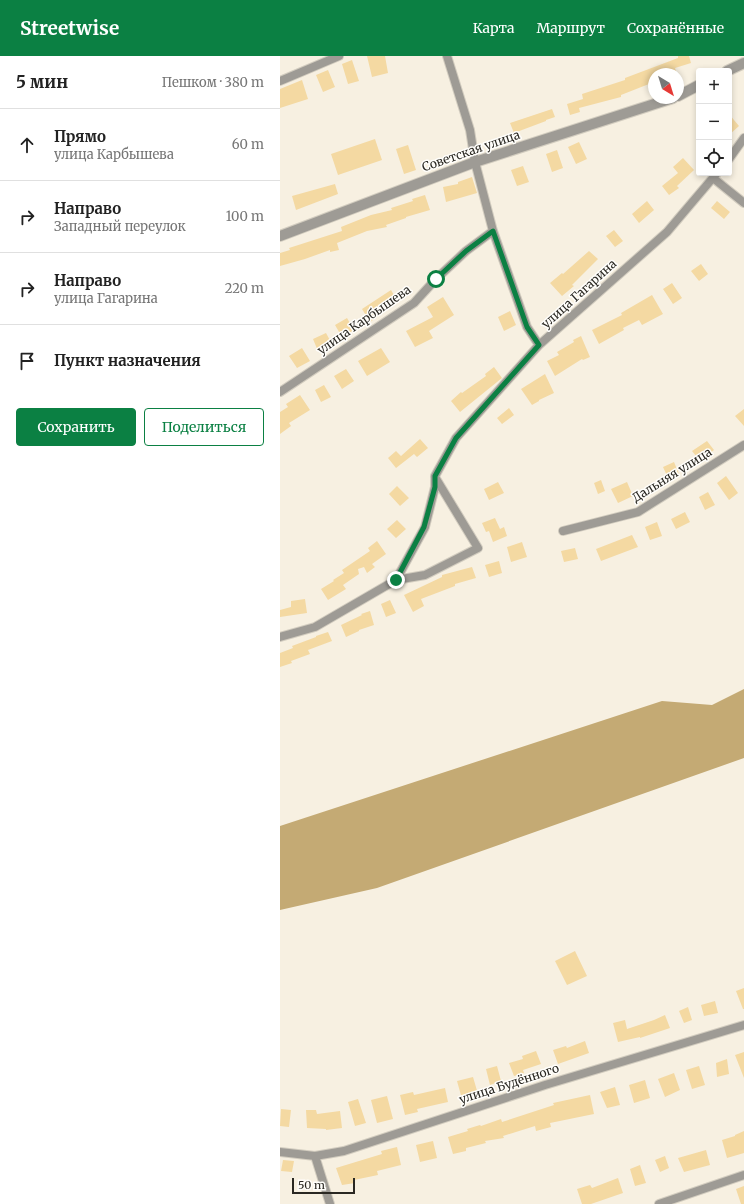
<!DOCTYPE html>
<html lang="ru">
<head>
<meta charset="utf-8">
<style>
	body { margin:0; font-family:Merriweather,serif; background:#f6f6f6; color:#222 }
	.controls { position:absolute; right:12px; top:12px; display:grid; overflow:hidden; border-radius:4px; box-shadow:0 2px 6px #0003 }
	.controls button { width:36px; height:36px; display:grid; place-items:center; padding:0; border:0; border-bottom:1px solid #e0e0e0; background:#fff; color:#222; font:20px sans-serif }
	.compass { position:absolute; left:368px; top:12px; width:36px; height:36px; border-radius:50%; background:#fff; box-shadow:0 2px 6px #0003; rotate:142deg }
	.scale { position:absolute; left:12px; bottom:10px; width:63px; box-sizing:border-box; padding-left:4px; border:2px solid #2a2822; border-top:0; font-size:11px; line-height:14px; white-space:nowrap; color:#2a2822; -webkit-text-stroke:3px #fffefb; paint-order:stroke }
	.stop { position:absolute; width:12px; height:12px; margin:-9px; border:3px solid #0b8043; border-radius:50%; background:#fff }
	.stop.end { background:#0b8043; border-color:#fff; box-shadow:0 1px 4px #0008 }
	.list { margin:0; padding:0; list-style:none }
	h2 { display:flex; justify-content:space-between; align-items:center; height:52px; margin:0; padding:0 16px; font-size:17px }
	h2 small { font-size:13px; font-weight:400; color:#767676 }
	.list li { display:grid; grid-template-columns:26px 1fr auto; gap:12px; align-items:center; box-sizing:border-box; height:72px; padding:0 16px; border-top:1px solid #e0e0e0 }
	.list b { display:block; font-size:15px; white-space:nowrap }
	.list p { margin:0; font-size:13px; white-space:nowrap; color:#767676 }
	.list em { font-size:13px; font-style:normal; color:#767676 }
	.actions { display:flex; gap:8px; padding:12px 16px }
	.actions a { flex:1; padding:9px 0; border:1px solid #0b8043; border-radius:4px; text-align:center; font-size:14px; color:#0b8043 }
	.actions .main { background:#0b8043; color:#fff }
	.icon { flex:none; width:22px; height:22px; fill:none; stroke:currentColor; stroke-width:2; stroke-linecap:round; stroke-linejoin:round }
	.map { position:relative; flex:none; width:464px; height:1148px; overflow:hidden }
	header { display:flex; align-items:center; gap:24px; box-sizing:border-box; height:56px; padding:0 20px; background:#0b8043; color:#fff }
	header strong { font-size:19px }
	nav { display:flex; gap:22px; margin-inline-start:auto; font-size:14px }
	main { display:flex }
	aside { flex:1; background:#fff }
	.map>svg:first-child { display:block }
</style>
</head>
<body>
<header>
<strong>Streetwise</strong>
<nav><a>Карта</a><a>Маршрут</a><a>Сохранённые</a></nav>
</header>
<main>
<aside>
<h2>5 мин<small>Пешком · 380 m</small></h2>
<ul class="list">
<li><svg class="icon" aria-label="ahead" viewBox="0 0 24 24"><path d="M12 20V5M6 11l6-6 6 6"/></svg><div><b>Прямо</b><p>улица Карбышева</p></div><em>60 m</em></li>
<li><svg class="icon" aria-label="right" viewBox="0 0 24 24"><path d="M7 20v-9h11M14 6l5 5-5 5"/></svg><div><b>Направо</b><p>Западный переулок</p></div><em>100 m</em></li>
<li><svg class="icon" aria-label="right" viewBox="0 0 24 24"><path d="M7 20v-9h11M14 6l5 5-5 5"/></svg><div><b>Направо</b><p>улица Гагарина</p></div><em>220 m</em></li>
<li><svg class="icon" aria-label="arrive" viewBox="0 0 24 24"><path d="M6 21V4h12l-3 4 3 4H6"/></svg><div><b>Пункт назначения</b></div></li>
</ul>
<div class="actions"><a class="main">Сохранить</a><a>Поделиться</a></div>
</aside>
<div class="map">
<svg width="464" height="1148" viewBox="0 0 464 1148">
	<rect width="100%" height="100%" fill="#f7f0e1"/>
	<path fill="#c4aa74" d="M464,633V702L97,832L0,854V770L382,645L432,649Z"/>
	<path fill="#f4d9a2" d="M87,0H105L108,17L92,21Z
		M398,0H409L411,7L395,12L396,15L387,18H374V26L341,39V41L299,52L300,56L290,59L287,48L303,43L302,38L345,24V22L398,2Z
		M72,4L79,25L68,28L62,8Z
		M48,14L55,31L43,36L36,19Z
		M22,24L28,43L0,52V33Z
		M272,53L275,61L266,64V65L234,77L230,67Z
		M449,58L459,70L449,79Z
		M95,83L102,104L58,119L51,98Z
		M299,86L307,103L296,108L288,91Z
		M128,89L136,114L124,118L116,93Z
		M277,94L283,112L272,116L266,98Z
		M403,102L414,114L397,130L399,132L389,139L382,130L398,117L393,111Z
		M243,110L249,126L237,130L231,114Z
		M192,121L197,137L166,146L163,131L178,128V126Z
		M55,128L58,138L16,154L12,140Z
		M145,139L150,154L126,161V162L106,169L107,171L87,175L57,187L59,194L50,196V194L25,203L0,210V197L10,194L9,192L62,175L61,171L91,159L112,154L111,152L133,145L132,143Z
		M367,145L374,154L359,167L352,158Z
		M437,145L450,156L444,163L431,152Z
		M334,174L343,185L335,191L326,180Z
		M309,195L318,203L292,229L294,230L282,240L270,227L282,217L283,218Z
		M421,208L428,218L419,225L411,215Z
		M392,227L402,242L393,248L383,233Z
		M111,234L118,246L99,257L100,259L90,266L82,253Z
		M372,239L383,258L362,269L359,264L343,272L344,274L319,288L312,274L342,259L341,257Z
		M163,241L174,259L149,275L153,282L135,291L126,275L153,261L147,251Z
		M230,255L236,269L224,275L218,261Z
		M67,262L74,274L62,281L55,269Z
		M46,277L52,288L38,295L33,283Z
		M301,280L310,301L303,304L302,303L275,320L267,305L279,299L277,296L294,286L293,284Z
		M22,292L30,305L17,312L9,300Z
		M101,292L110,306L87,320L78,305Z
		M214,311L222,322L180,356L171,345L181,336L182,337L206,320L205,318Z
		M66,313L74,325L62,333L54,320Z
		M265,318L274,337L259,344V345L252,349L241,333Z
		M44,329L51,341L41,346L35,334Z
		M20,339L30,354L9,367L11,370L0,378V356L8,351L6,348Z
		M229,352L234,359L222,368L217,362Z
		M464,353V370L455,360Z
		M140,383L148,392L137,401L134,398L116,412L108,402L116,395L121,400Z
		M427,385L434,394L420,405L412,395Z
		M394,406L399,418L388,422L383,411Z
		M446,420L458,437L449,444L437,427Z
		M321,424L325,435L318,438L314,427Z
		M218,426L224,437L209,444L204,433Z
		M347,426L353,440L338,447L331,433Z
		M117,430L129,442L120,450L109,438Z
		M428,436L435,449L425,454L419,441Z
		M405,456L410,466L396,473L391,463Z
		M215,462L220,473L224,471L227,480L213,486L209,475L206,476L202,467Z
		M117,464L126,473L116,482L107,473Z
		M377,466L382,480L370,484L365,471Z
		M352,479L358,491L321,505L316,493Z
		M97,485L106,498L92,508L95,511L87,517L84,511L78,513L79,518L63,529L66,533L48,544L41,533L54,525L53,524L64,517L62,514L90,495L88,492Z
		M242,486L247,501L231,506L227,491Z
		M295,492L298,503L284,506L281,495Z
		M219,505L222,517L209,521L205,509Z
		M192,511L196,522L175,528V530L141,543L144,550L133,556L124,539L162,521V519Z
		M25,543L27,557L0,561V554L11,551V545Z
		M110,544L116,557L106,561L101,548Z
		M90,555L94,569L79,574V575L66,581L61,569L82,559L81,558Z
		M48,576L52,585L28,594L30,598L11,605L12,607L0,611V597L13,592L12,590L36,581V580Z
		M295,895L307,920L287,929L275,905Z
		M464,932V953H463L456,935Z
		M435,945L438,957L424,960L421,949Z
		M408,951L412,964L404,967L399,955Z
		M385,959L390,972L360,982V981L338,986L333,967L345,964L347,973L374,964Z
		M305,985L309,997L278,1008L273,994L286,990L287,992Z
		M256,995L261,1008L243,1014L244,1017L234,1020L229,1007L243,1003L242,1000Z
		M464,996V1022L455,999Z
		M447,1003L449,1018L437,1021L436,1007Z
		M217,1010L221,1025L210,1029L206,1013Z
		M419,1010L425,1029L412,1033L406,1014Z
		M394,1017L400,1034L385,1041L378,1023Z
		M193,1021L198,1038L182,1043L177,1025Z
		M365,1024L370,1042L354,1047L349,1029Z
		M335,1031L340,1049L327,1052L320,1036Z
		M165,1032L168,1046L137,1053L138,1056L125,1059L120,1039L133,1036L134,1039Z
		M310,1039L314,1058L270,1067L271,1071L256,1075L255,1070L223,1080L224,1082L205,1085L206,1087L186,1092V1095L173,1098L168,1081L188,1075L187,1073L200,1069L201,1070L221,1063L222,1066L274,1049L273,1047Z
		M107,1040L113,1063L97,1067L91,1044Z
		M78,1043L86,1067L75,1070L68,1046Z
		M1,1053L11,1054L9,1071L0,1070Z
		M26,1054H36L37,1058L60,1055L62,1072L46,1074V1073L27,1072Z
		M464,1075V1097L447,1102L442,1084L455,1080V1079Z
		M153,1085L157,1102L140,1106L136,1089Z
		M117,1091L121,1109L97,1115L98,1119L74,1124L75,1127L62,1129L56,1112L102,1098L101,1095Z
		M426,1094L430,1109L404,1116L398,1102Z
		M385,1100L389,1112L380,1116L375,1104Z
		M3,1104L14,1105L12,1116L1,1115Z
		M360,1109L366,1127L355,1130L350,1113Z
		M338,1122L343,1137L311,1148H302L297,1133L310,1129L312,1132Z
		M464,1130V1148H461L456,1133Z"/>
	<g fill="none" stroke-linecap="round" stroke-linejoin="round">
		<g stroke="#d2ccbf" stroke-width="10">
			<path id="minor" d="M167,0L190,74L195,106L213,175L247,271L259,289
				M0,25L59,0
				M449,103L464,82
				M433,122L464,147
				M0,336L134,247L156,223L186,195L213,175
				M283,475L358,456L464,389
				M116,524L145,519L198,492L155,421
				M0,581L35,571L116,524L145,471L155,431V420L176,382L259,289L387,176L437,117
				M0,1096L35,1100L64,1095L265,1029L464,969
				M35,1100L50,1148
				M379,1148L464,1119"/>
		</g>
		<g stroke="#d2ccbf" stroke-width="12">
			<path id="tertiary" d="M447,15L464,7
				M398,40L419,29
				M0,180L195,106L393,42"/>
		</g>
		<use href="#minor" stroke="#9e9b95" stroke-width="8"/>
		<use href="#tertiary" stroke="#9e9b95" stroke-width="10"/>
	</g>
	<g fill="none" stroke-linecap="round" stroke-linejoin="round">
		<path stroke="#0b8043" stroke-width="5" d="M116,524L144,471L155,431V420L176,382L259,289L247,271L213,175L186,195L156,223"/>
	</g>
	<g text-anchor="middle" stroke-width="3" stroke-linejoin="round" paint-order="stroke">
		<g font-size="12" fill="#2a2822" stroke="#fffefb">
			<text transform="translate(191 95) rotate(-19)" y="4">Советская улица</text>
			<text transform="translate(299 238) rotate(-42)" y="4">улица Гагарина</text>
			<text transform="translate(84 264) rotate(-35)" y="4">улица Карбышева</text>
			<text transform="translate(392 419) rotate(-32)" y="4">Дальняя улица</text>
			<text transform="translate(229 1028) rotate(-18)" y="4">улица Будённого</text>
		</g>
	</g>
</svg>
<div class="controls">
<button>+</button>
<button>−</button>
<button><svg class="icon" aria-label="locate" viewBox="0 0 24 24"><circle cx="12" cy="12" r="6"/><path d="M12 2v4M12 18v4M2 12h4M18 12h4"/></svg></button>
</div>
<svg class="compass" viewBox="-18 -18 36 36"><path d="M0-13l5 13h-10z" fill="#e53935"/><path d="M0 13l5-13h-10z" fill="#767676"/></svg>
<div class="scale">50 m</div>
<div class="stop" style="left:156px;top:223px"></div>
<div class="stop end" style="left:116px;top:524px"></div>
</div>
</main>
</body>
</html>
